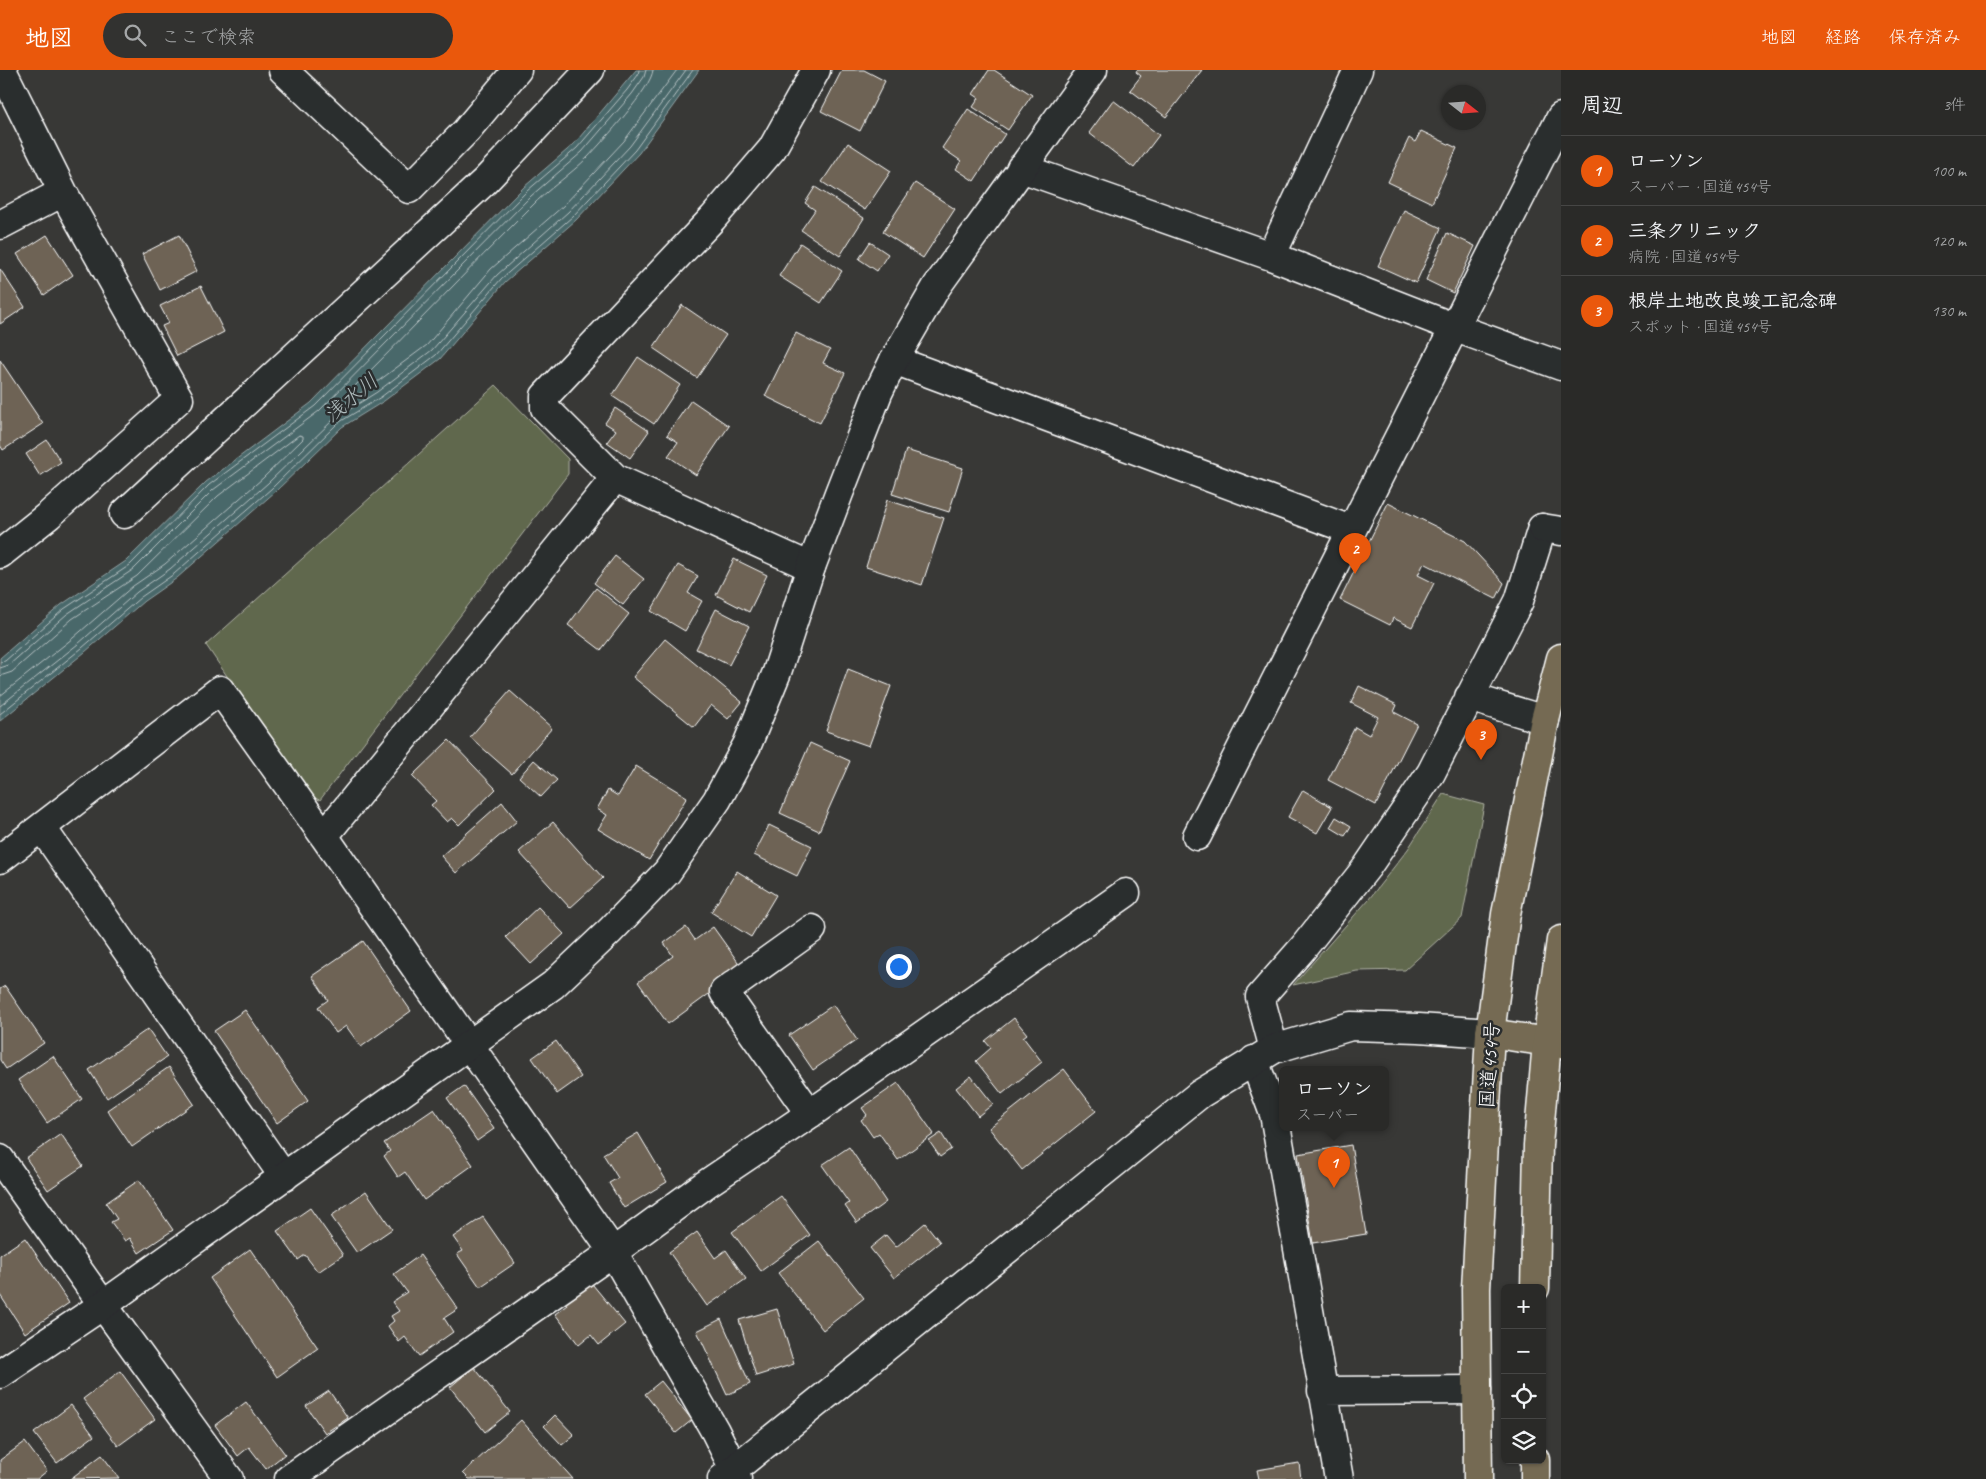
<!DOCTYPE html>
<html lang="ja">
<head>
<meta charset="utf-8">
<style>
	body { margin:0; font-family:Caveat,"Klee One",sans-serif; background:#323230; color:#f1f3f6 }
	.controls { position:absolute; right:15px; bottom:15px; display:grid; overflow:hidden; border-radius:8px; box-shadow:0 1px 4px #0004 }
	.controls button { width:45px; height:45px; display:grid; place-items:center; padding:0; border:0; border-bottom:1px solid #464645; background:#2a2a28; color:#f1f3f6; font:25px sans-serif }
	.compass { position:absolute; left:1441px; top:15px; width:45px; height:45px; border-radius:50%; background:#2a2a28; box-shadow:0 1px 4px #0004; rotate:107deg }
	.you { position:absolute; left:898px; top:896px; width:18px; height:18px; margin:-12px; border:4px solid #fff; border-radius:50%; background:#1a73e8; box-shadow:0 0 0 8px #1a73e833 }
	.badge { display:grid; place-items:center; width:32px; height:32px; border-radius:50%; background:#ea580c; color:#fff; font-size:16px; font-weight:700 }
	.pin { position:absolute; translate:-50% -41px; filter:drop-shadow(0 1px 2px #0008) }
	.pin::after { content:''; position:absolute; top:26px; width:18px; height:15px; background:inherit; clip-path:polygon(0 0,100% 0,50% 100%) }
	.popup { position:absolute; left:1279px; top:996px; width:110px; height:65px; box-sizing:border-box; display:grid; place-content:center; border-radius:8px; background:#2a2a28; filter:drop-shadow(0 1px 4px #0005); font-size:16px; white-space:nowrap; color:#a5a7a8 }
	.popup b { font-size:19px; color:#f1f3f6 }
	.popup::after { content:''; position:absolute; left:50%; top:100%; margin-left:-10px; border:10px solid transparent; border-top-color:#2a2a28 }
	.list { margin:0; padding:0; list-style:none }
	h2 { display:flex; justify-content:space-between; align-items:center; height:65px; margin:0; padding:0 20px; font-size:21px }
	h2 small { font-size:16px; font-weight:400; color:#a5a7a8 }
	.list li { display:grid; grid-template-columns:32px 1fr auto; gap:15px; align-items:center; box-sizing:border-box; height:70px; padding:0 20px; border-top:1px solid #464645 }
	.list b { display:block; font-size:19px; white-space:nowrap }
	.list p { margin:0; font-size:16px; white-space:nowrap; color:#a5a7a8 }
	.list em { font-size:16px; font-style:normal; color:#a5a7a8 }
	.icon { flex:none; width:28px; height:28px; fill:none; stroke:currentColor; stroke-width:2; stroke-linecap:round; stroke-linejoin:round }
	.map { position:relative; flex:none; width:1561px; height:1409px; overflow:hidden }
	header { display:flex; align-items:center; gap:30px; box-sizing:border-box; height:70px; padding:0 25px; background:#ea580c; color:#fff }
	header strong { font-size:24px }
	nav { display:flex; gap:28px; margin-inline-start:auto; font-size:18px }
	.search { width:350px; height:45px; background:#323230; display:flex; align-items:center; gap:12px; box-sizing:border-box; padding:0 18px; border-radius:28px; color:#a5a7a8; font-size:19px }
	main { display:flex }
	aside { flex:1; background:#2a2a28 }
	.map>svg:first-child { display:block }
</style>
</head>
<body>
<header>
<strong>地図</strong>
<div class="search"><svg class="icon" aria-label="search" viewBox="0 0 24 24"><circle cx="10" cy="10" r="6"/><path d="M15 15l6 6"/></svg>ここで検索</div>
<nav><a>地図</a><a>経路</a><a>保存済み</a></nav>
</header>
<main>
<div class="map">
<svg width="1561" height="1409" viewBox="0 0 1561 1409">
	<rect width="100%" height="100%" fill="#383836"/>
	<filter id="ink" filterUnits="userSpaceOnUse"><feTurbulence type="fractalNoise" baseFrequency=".02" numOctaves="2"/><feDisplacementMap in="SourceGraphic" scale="10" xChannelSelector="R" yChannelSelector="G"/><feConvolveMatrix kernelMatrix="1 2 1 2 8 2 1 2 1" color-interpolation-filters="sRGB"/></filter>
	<g filter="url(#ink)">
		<path fill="#61674d" stroke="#b0b3a6" d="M496,315L568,389V404L320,730L308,726L206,575Z
			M1443,724L1484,735L1462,848L1405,900L1357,901L1293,915L1369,829L1408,779Z"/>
		<path fill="#4a686b" stroke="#92a4a6" d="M636,0H699L639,83L576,150L505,212L440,289L384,331L342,357L276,421L177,508L144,531L85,582L0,651V588L61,535L126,491L206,412L311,333L524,117L574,74Z"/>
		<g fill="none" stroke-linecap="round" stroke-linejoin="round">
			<path stroke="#b7c3c4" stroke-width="1" d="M653,0C652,18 602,72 588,87C570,105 548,119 531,137C467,200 406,266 342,329V333H345L373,315L427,275L491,199L563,136L624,71L677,0
				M0,592L5,591L64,539L130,495L209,415L315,336L527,121L577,78L627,20L638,5L639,0
				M0,598L9,595L67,544L134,499L213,420L319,341L531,126L582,82L632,24L644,7L646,0
				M0,606L12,602L72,549L137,506L218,426L299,365L303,366V369L263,408L165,494L133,516L73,568L0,626
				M0,636L78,574L137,522L170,499L268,413L334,349L377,322L432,280L497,205L568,142L630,76L686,0
				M0,644L82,578L141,527L174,504L272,418L338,353L381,327L436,285L501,209L573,146L635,80L693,0"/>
		</g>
		<path fill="#6e6455" stroke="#fff" d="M842,0H864L885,11L860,61L821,41Z
			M989,0H994L1032,25L1008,60L973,37L979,28L973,24Z
			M1137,0H1202L1166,47L1130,20L1141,6L1136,2Z
			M1113,30L1159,65L1134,98L1089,63Z
			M968,39L1005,64L974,111L956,99L961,91L942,78Z
			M1421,61L1457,78L1432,133L1388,112L1409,68L1415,72Z
			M848,73L891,101L865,140L822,112Z
			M915,113L955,139L923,188L883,162Z
			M815,117L864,148L840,186L801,160L815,140L805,133Z
			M1404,140L1441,158L1416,213L1378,196Z
			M1447,163L1475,176L1453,223L1426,210Z
			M47,165L73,205L44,225L17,184Z
			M179,165L197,201L160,220L142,184Z
			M870,172L888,184L877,201L859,189Z
			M800,173L842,201L821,233L779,206Z
			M0,199L25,237L0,254Z
			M201,216L224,262L177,286L162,256L169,253L160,236Z
			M682,235L726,265L697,308L653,278Z
			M796,263L830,280L823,293L845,303L820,353L765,326Z
			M638,287L680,315L654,354L612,326Z
			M0,290L43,354L3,380L0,375Z
			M691,330L729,356L696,405L668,386L678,372L667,365Z
			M615,338L649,361L630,388L607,372L616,360L605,353Z
			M47,370L61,392L40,406L26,384Z
			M906,380L963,398L949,442L892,424Z
			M887,430L944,448L922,515L866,497Z
			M1388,433L1465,471L1504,513L1496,529L1424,493L1418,505L1434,513L1412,557L1393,548L1390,555L1340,530Z
			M615,486L644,509L623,535L594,513Z
			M734,489L767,505L749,542L716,525Z
			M678,495L698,506L688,523L702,531L685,561L651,541Z
			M596,518L629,544L601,580L568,555Z
			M716,539L749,556L729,595L696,579Z
			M665,569L742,632L728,649L711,635L694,657L633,607Z
			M848,599L891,616L869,676L826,661Z
			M1359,616L1397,635L1394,642L1417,654L1376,735L1328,710L1355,657L1369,665L1378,647L1351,633Z
			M510,621L552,658L512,704L470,667Z
			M449,670L496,719L459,755L452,748L447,752L431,735L436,731L412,706Z
			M810,673L850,691L819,761L780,743Z
			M534,690L557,710L541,727L519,707Z
			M636,696L687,727L649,790L598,759L607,745L597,739L608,720L618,726Z
			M1303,720L1332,737L1317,763L1288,747Z
			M502,732L517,751L456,803L441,786Z
			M1336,747L1351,756L1345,766L1330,757Z
			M553,752L603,808L570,838L519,782Z
			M769,755L812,776L797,806L754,785Z
			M737,801L776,825L751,867L711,842Z
			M538,837L564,864L531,894L506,867Z
			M686,857L695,870L713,857L743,899L668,954L638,912L673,886L664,873Z
			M363,871L411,941L361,977L346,956L336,963L318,937L328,930L312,906Z
			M5,916L44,973L6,999L0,990V919Z
			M833,935L857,970L813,1000L789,965Z
			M245,940L308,1031L277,1053L214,961Z
			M1014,948L1027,964L1023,967L1042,992L1002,1024L976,991L991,978L985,971Z
			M148,959L167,987L107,1028L89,1000Z
			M556,971L581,1007L557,1024L532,988Z
			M53,986L82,1029L47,1053L18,1010Z
			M169,997L194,1034L132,1077L107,1040Z
			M1064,999L1096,1041L1022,1100L989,1058Z
			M971,1006L993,1034L978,1046L956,1018Z
			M898,1013L934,1064L898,1090L879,1063L873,1067L861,1050L867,1045L862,1038Z
			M464,1016L494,1059L477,1071L447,1028Z
			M434,1039L473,1095L424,1130L405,1102L398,1107L384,1086L390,1081L384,1073Z
			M638,1063L667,1112L624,1138L609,1113L618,1108L603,1084Z
			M941,1063L951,1079L940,1087L929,1071Z
			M61,1064L83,1096L48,1120L26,1088Z
			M1351,1075L1366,1164L1313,1173L1298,1084Z
			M849,1077L886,1132L857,1153L845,1136L849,1133L822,1095Z
			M139,1110L173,1160L139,1183L130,1168L125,1171L111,1152L117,1149L106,1133Z
			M366,1121L392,1159L357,1183L331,1146Z
			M781,1126L810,1165L761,1201L732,1162Z
			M310,1138L343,1185L318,1202L305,1185L298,1190L277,1161Z
			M483,1147L515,1193L480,1217L457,1184L463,1181L453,1167Z
			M925,1153L940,1172L894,1208L870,1178L886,1165L896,1177Z
			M697,1162L715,1188L726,1180L746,1209L707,1236L669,1182Z
			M25,1168L69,1233L25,1263L0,1225V1185Z
			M819,1171L864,1228L823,1260L778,1203Z
			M250,1179L318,1278L277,1307L210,1208Z
			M420,1185L458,1239L444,1248L453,1262L419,1286L405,1267L399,1272L388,1256L394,1251L391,1246L399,1241L392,1232L407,1222L394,1204Z
			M588,1209L625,1254L599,1275L591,1265L579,1275L555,1244L567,1235L563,1230Z
			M777,1239L794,1294L756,1306L739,1250Z
			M721,1249L750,1314L727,1325L697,1261Z
			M474,1297L510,1342L485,1362L450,1317Z
			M120,1301L155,1349L118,1376L83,1329Z
			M661,1311L692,1350L676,1363L645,1324Z
			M329,1321L348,1348L325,1363L306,1336Z
			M246,1332L285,1384L266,1399L249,1377L238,1386L215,1355Z
			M71,1335L94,1366L57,1393L34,1363Z
			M555,1345L574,1365L562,1375L544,1356Z
			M521,1350L573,1409H469L463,1403Z
			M25,1372L47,1401L37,1409H0V1390Z
			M102,1385L119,1408L70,1409Z
			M1299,1393L1301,1409H1259L1257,1400Z"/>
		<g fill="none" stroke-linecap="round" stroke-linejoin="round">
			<g stroke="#fff" stroke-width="31">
				<path id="street" d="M283,0L409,119L466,61L517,0
					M1021,98L1271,186L1453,257L1561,296
					M0,155L63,122
					M1271,186L1358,0
					M894,290L1351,460
					M615,408L545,338V326L713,148L772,79L816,0
					M124,444L485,111L590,0
					M0,484L49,445L179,329L63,122L2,0
					M1469,627L1545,650
					M42,758L284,1107
					M324,766L615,408L811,497
					M1197,766L1561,47
					M0,789L220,620L324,766L613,1182L715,1361L734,1399L737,1409
					M1274,979L1260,927L1303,878L1367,797L1431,703L1519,531L1542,458
					M1254,990L1274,1044L1339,1409
					M810,1044L724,922L812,859
					M0,1089L103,1235L229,1409
					M1322,1321L1477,1320
					M289,1409L613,1182L706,1114L810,1044L1126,823"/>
			</g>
			<g stroke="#fff" stroke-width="31">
				<path id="secondary" d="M1542,458L1561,461
					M0,1304L103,1235L553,915L610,861L667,802L717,730L747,675L777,602L811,497L839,423L878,323L894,290L937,216L1093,0
					M722,1409L1200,1024L1274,979L1351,956L1419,958L1490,963"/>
			</g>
			<g stroke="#fff" stroke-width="31">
				<path id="primary" d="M1490,963L1561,974"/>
			</g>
			<g stroke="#fff" stroke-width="31">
				<path id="highway" d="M1535,1218L1538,1075L1547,972L1561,870
					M1535,1390V1409
					M1478,1409L1476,1219L1490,963L1506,844L1545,650L1561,588"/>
			</g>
			<use href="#street" stroke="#2a2d2e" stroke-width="28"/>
			<use href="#secondary" stroke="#2a2d2e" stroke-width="28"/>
			<use href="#primary" stroke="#746b52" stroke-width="28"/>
			<use href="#highway" stroke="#746b52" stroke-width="28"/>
		</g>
	</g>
	<g text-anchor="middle" stroke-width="5" stroke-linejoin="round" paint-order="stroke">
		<g font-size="20" fill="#fff" stroke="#2a2d2e">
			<text transform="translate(1489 995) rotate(-86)" y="7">国道454号</text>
		</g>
		<g font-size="21" font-style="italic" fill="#aebbbc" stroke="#2a2d2e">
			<text transform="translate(351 328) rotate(-40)" y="7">浅水川</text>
		</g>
	</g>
</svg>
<div class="controls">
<button>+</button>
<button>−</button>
<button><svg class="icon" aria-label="locate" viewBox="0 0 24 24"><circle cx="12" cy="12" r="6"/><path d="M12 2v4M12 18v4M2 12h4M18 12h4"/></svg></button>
<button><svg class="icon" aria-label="layers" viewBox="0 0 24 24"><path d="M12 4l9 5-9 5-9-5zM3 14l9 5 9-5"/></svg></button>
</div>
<svg class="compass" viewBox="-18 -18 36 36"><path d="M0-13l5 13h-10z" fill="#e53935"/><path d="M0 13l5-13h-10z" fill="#a5a7a8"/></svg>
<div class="you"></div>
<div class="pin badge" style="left:1334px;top:1118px">1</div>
<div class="popup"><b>ローソン</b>スーパー</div>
<div class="pin badge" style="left:1355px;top:504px">2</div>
<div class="pin badge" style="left:1481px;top:690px">3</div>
</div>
<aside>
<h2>周辺<small>3件</small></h2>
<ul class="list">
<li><span class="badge">1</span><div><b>ローソン</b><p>スーパー · 国道454号</p></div><em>100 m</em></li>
<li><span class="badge">2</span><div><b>三条クリニック</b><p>病院 · 国道454号</p></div><em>120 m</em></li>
<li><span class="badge">3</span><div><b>根岸土地改良竣工記念碑</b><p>スポット · 国道454号</p></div><em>130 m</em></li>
</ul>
</aside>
</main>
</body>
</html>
